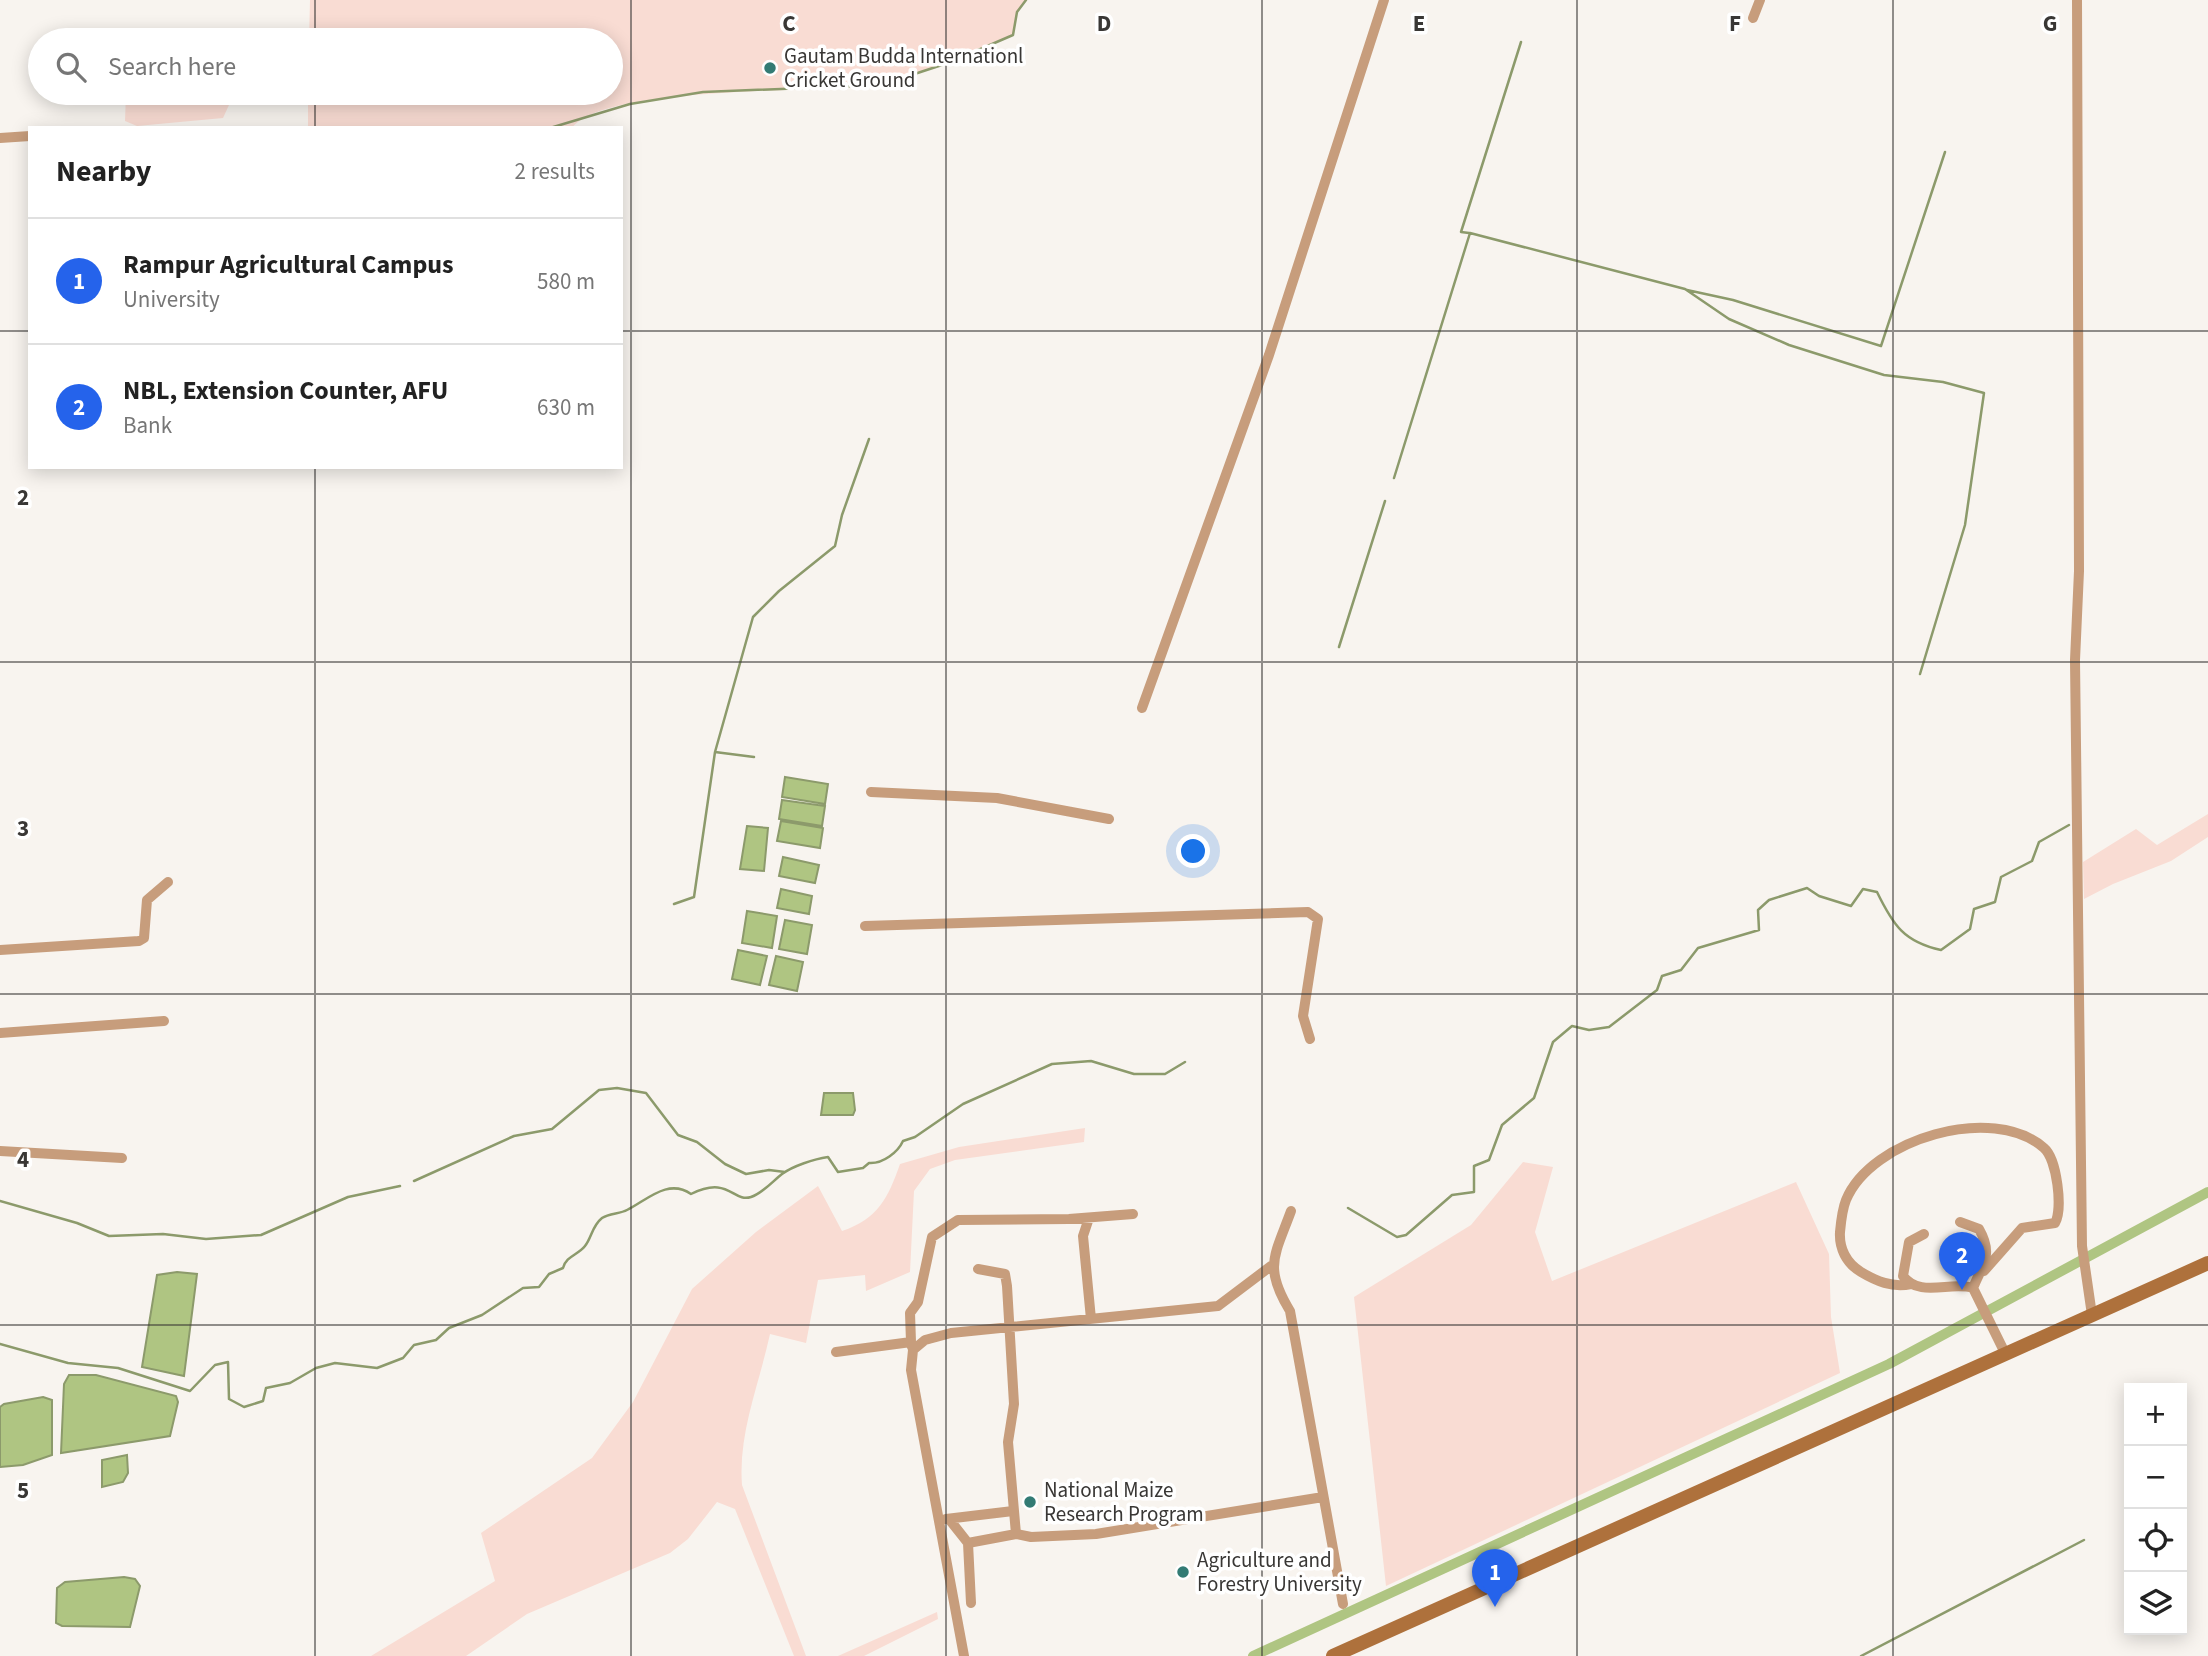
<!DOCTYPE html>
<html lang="en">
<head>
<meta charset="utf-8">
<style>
	body { margin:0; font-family:"Source Sans 3",sans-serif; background:#f6f6f6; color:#222 }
	.controls { position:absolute; right:21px; bottom:21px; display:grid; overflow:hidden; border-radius:0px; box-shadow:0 4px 18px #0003 }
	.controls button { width:63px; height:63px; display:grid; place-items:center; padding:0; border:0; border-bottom:2px solid #e0e0e0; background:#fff; color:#222; font:35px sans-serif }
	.you { position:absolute; left:1194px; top:852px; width:24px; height:24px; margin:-18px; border:5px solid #fff; border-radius:50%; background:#1a73e8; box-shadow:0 0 0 10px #1a73e833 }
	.badge { display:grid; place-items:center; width:46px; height:46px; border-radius:50%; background:#2563eb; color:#fff; font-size:23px; font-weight:700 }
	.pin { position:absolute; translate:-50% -58px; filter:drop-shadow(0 2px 4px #0008) }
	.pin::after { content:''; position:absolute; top:37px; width:24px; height:21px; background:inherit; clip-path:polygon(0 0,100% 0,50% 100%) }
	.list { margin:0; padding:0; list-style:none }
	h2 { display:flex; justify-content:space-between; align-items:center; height:91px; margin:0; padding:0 28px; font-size:30px }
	h2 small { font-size:23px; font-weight:400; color:#767676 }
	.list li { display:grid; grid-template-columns:46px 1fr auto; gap:21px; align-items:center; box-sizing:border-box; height:126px; padding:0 28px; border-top:2px solid #e0e0e0 }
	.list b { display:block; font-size:26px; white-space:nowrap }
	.list p { margin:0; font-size:23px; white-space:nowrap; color:#767676 }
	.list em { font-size:23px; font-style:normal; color:#767676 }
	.icon { flex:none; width:38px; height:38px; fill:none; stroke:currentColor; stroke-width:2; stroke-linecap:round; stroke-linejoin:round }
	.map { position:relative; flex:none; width:2208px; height:1656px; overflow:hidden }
	.search { position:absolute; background:#fff; box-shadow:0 4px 18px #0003; left:28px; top:28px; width:595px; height:77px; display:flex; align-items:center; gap:18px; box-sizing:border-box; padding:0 24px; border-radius:38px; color:#767676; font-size:26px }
	.panel { position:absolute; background:#fff; box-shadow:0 4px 18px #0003; left:28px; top:126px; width:595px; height:343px; border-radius:0px }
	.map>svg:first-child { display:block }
</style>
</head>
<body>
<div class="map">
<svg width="2208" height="1656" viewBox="0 0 2208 1656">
	<rect width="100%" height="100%" fill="#f8f4ef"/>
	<path fill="#f9dcd3" d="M310,0H1026L1017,12L1013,35C983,49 952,61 919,72C907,77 892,84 879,85C822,93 604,85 572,128H308V93H611V40H309Z
		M126,93H215L229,105L223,118L137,126L125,121Z
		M2208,814V837L2171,861L2113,884L2084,899L2083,862L2136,829L2157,845Z
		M1085,1128L1084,1142L955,1160L930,1169L914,1191L910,1272L866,1291L865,1275L818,1280L806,1343L770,1334C759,1385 738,1433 742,1485L806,1656H794L735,1509L717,1502L688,1539L670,1553L527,1614L466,1656H371L495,1581L481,1533L592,1458L633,1402L692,1289L756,1232L818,1186L842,1231C878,1219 888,1198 900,1164L959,1147Z
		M1523,1162L1553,1167L1535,1232L1552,1281L1796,1182L1829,1254L1831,1317L1840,1373L1386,1586L1354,1297L1471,1225Z
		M937,1612L938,1619L864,1656H838Z"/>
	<path fill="#afc582" stroke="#8c9a6b" stroke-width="2" d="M785,777L828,784L825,804L782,797Z
		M782,800L825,806L822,826L779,819Z
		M781,821L823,828L820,848L777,841Z
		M747,826L768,828L764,871L740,869Z
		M783,857L819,865L815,883L779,876Z
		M781,889L812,896L809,914L777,908Z
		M747,911L777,916L772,948L742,943Z
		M785,920L812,925L807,954L779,949Z
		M738,950L767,956L760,985L732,979Z
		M776,956L803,962L797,991L769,985Z
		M824,1093H853L855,1110L853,1115H821Z
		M177,1272L197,1274L184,1376L142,1367L157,1275Z
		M69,1375H96L176,1396L178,1402L170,1436L61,1453L64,1384Z
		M43,1397L52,1400V1455L23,1465L0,1467V1407L4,1404Z
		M127,1455L128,1473L123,1482L102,1487V1460Z
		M124,1577L135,1579L140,1586L130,1627L62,1626L56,1623L57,1588L65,1582Z"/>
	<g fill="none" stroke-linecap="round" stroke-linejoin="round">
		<path stroke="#8c9a6b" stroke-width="2.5" d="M550,128L630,104L703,92L881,85L948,63L1013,35L1017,12L1026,0
			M1469,233L1461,232L1521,42
			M1687,290L1733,300L1881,346L1945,152
			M1394,478L1470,233L1685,289L1729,319L1789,345L1884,375L1943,382L1984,393L1965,525L1920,674
			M1339,647L1385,501
			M715,752L754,757
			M674,904L694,897L715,752L753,617L779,591L835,546L842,515L869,439
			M414,1181L514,1136L552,1129L599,1090L617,1088L646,1093L678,1135L697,1142L725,1164L746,1174L769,1170L785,1172
			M0,1201L77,1223L109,1236L163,1234L206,1239L261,1235L348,1197L400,1186
			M1348,1208L1397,1237L1406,1235L1452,1195L1474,1192V1166L1489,1160L1502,1125L1534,1098L1553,1042L1572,1026L1589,1030L1609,1027L1657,990L1662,976L1681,970L1698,948L1759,930L1758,910L1769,900L1807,888L1819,896L1851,906L1863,889L1877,892C1893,925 1904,942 1941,950L1970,929L1974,909L1995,902L2001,877L2032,861L2039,842L2069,825
			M0,1344L68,1363L118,1368L190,1391L215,1365L228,1362L229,1399L244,1407L263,1401L266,1388L290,1383L316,1368L335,1363L377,1368L403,1358L414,1345L436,1340L449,1328L482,1315L523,1288L539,1287L549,1274L563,1268C566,1256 578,1255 585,1246C592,1237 592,1226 602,1218C609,1213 620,1214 627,1210C647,1200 668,1178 691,1194C729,1175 733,1203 751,1197C763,1193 773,1181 782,1174C793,1166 814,1159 828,1157L838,1172L863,1168L869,1163C883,1164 898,1152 903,1141L915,1137L963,1104L1052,1064L1091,1061L1134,1074H1165L1185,1062
			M1861,1656L2084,1540"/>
		<path stroke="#afc582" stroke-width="10" d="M1253,1656L1889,1364L2208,1192"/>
		<path stroke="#c79d7c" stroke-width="10" d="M2077,0L2079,571L2075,660L2082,1246L2092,1315
			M1753,18L1760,0
			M0,138L30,136
			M1142,708L1269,355L1384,0
			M871,792L997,798L1109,819
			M865,926L1308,912L1318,919L1303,1016L1310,1039
			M0,950L139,941L144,938L147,900L168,882
			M0,1033L164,1021
			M0,1151L122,1158
			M1291,1211C1275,1255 1263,1267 1290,1311L1343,1604
			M1089,1218L1083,1236L1091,1319
			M1960,1222L1979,1229C1994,1255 1982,1265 1973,1288
			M1924,1234L1909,1242L1903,1276C1919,1298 1951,1281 1973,1288L2005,1353
			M978,1269L1005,1274L1007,1286L1014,1404L1008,1442L1016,1534L1031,1537L1096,1534L1323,1497
			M1911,1284C1892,1288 1876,1281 1861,1272C1846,1263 1839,1248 1840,1232C1841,1221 1842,1210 1846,1200C1871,1139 1993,1103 2044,1148C2057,1159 2063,1209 2055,1223L2022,1228L1984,1271
			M911,1342L910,1313L918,1302L932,1237L958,1220L1069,1219L1133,1214
			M836,1352L911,1342L912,1347
			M946,1519L1013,1511
			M949,1519L968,1543L971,1603
			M968,1543L1016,1534
			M964,1656L911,1370L913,1350L925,1340L951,1333L1218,1306L1271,1266"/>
		<path stroke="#ae713c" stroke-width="14" d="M1333,1656L2208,1263"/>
	</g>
	<path fill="none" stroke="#393735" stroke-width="2" stroke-opacity="0.55" d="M315,0V40M631,0V1656M946,0V1656M1262,0V1656M1577,0V1656M1893,0V1656M315,93V128M0,331H30M621,331H2208M315,467V1656M0,662H2208M0,994H2208M0,1325H2208"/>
	<g fill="#337b74" stroke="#fff" stroke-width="2.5">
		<circle cx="770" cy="68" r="7"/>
		<circle cx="1030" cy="1502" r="7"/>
		<circle cx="1183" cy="1572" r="7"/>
	</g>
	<g text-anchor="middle" stroke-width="7" stroke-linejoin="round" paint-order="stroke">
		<g font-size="21" fill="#393735" stroke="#fff" text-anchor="start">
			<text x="784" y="63">Gautam Budda Internationl<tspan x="784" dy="24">Cricket Ground</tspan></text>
			<text x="1044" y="1497">National Maize<tspan x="1044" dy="24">Research Program</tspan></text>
			<text x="1197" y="1567">Agriculture and<tspan x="1197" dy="24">Forestry University</tspan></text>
		</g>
	</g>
	<g font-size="23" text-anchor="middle" font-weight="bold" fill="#393735" stroke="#fff" stroke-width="7" stroke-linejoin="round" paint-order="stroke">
		<text x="789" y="31">C</text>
		<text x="1104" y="31">D</text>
		<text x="1419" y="31">E</text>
		<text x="1735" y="31">F</text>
		<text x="2050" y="31">G</text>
		<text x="23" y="505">2</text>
		<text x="23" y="836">3</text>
		<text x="23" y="1167">4</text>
		<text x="23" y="1498">5</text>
	</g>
</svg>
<div class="controls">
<button>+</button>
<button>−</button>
<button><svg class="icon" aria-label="locate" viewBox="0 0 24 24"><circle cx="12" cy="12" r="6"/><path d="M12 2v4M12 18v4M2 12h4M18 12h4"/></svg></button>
<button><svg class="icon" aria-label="layers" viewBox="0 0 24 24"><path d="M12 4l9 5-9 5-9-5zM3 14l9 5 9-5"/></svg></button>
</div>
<div class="you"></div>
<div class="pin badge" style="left:1495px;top:1607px">1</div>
<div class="pin badge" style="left:1962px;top:1290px">2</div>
<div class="search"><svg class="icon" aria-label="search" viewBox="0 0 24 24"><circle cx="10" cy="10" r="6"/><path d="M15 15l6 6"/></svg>Search here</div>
<section class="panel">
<h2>Nearby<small>2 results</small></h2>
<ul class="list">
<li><span class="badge">1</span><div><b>Rampur Agricultural Campus</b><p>University</p></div><em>580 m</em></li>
<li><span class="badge">2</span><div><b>NBL, Extension Counter, AFU</b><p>Bank</p></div><em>630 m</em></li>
</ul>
</section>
</div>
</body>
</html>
